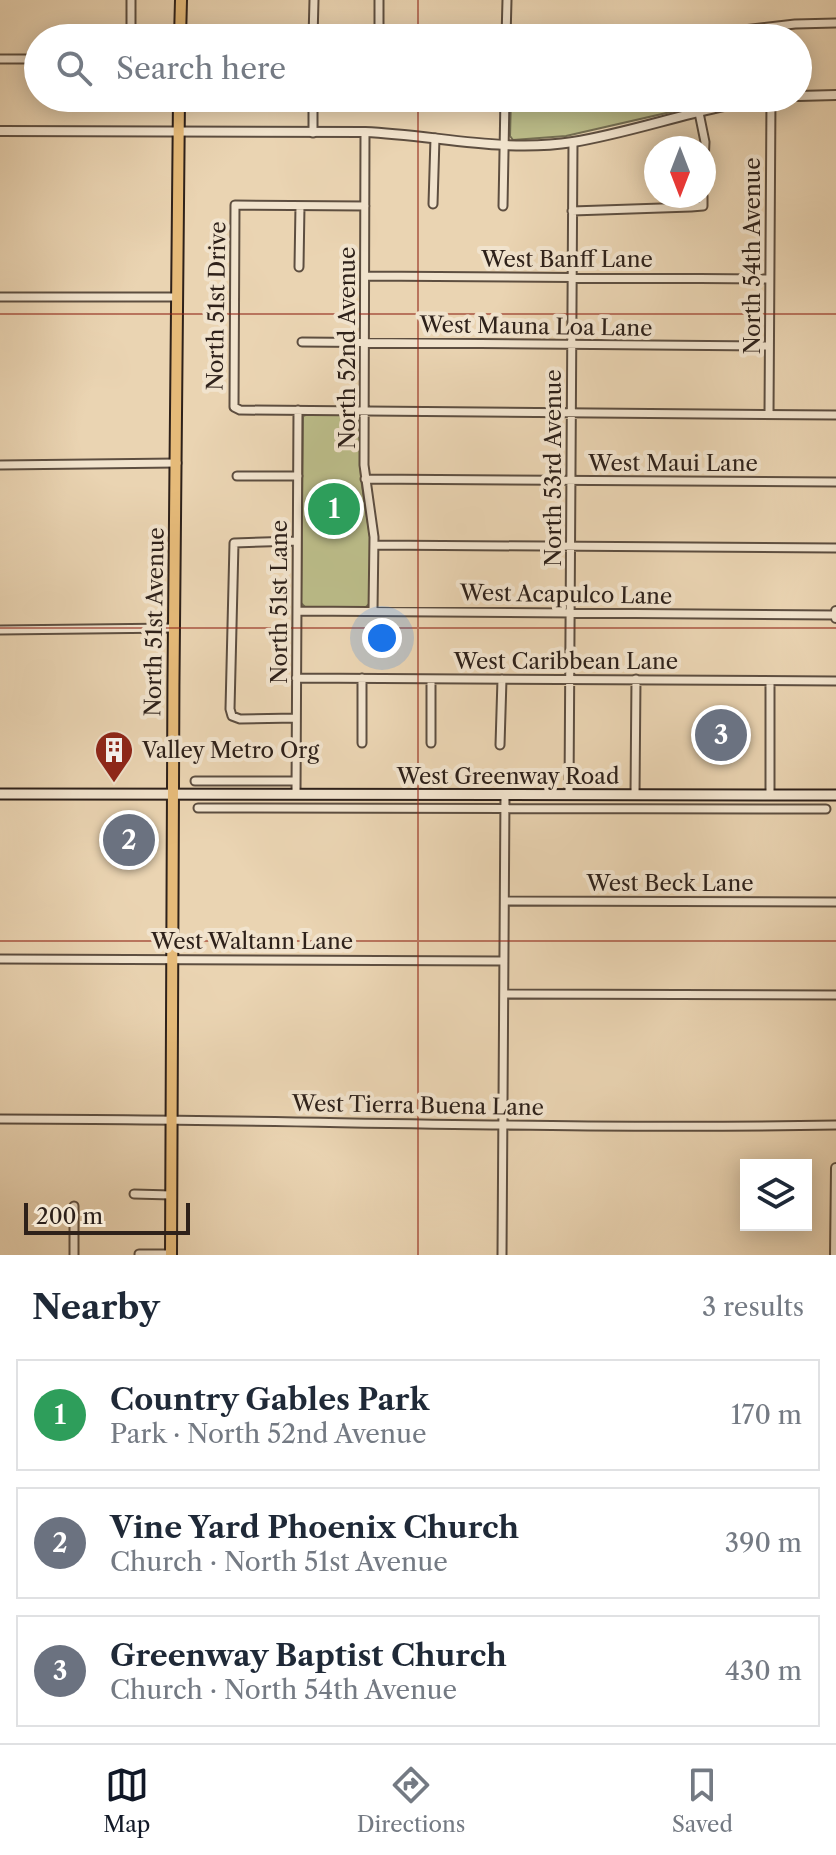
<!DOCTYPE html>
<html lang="en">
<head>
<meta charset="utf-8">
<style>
	body { margin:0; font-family:"Libre Caslon Text",serif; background:#f2f2f3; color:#1f2937 }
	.controls { position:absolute; right:24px; bottom:24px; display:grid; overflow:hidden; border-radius:0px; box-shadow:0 4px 20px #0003 }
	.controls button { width:72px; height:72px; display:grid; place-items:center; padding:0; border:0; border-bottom:2px solid #e0e1e3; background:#fff; color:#1f2937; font:40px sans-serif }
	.compass { position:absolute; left:644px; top:136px; width:72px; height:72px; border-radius:50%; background:#fff; box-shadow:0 4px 20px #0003; rotate:180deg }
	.scale { position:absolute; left:24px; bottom:20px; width:166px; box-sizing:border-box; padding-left:8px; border:4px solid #2e211a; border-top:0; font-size:22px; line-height:28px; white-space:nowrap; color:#2e211a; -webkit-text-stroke:6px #f1e3cd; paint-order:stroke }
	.you { position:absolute; left:382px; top:638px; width:28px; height:28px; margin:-20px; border:6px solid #fff; border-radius:50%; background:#1a73e8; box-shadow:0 0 0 12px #1a73e833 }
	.badge { display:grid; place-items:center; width:52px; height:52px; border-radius:50%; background:#111827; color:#fff; font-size:26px; font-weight:700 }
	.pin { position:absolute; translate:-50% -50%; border:4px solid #fff; box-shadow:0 2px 8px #0006 }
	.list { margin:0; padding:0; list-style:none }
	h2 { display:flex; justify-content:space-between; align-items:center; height:104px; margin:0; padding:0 32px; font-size:34px }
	h2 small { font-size:26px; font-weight:400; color:#747a83 }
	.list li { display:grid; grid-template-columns:52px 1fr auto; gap:24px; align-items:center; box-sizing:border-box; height:112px; margin:0 16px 16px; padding:0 16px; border:2px solid #e0e1e3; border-radius:0px }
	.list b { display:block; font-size:30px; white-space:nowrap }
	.list p { margin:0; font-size:26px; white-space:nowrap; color:#747a83 }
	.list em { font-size:26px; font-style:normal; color:#747a83 }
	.icon { flex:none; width:44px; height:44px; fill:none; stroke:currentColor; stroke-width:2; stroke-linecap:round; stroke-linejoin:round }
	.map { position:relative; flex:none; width:836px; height:1255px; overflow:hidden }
	.search { position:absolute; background:#fff; box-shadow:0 4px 20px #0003; left:24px; right:24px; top:24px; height:88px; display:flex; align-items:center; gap:20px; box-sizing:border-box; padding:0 28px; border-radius:44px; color:#747a83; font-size:30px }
	.sheet { height:488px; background:#fff }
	nav { display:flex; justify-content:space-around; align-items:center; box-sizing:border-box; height:112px; border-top:2px solid #e0e1e3; background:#fff; font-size:22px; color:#747a83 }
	nav a { display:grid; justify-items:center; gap:4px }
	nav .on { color:#111827 }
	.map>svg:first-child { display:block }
</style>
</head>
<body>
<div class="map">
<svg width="836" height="1255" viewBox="0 0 836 1255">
	<rect width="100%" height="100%" fill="#ead4b2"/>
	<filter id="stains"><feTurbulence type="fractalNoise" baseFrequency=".0025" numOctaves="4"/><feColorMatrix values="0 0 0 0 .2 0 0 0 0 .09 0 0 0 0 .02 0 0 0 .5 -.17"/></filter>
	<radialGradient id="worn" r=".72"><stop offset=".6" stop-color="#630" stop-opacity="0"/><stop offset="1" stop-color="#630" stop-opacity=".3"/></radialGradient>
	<path fill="#bbbc89" stroke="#746e52" stroke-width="2" d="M511,98H690L691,103L688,108L566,136L513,140L510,136Z
		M308,414H355L359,417L361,479L371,543L369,604L366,607H305L301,603L303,416Z"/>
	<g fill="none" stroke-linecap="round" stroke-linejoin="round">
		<g stroke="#5d4e40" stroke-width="11">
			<path id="minor" d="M131,38V0
				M313,38L314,0
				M379,38V0
				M506,38L507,0
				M700,38L701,35L795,24L836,23
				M0,59H38
				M313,98V133
				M696,98L705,142L704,163
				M365,132L364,465L374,537L373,610
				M433,204L435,138
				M365,206L235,205L234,407L240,410L836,415
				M503,206L505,98
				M572,211L691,207L703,206V196
				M299,267L300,206
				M365,276L769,279
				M0,297H178
				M302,342L769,346
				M769,414L771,98
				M0,465L177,463
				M237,476H298
				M365,479L836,482
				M374,545L836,548
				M297,611L835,615
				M0,630L174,628
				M296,678L836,681
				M431,679V743
				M296,718L240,719L232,716L230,709L234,543L297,541
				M362,743V678
				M500,745L502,679
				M195,781H296
				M296,794L298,410
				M569,794L573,142
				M635,794L636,679
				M770,795V681
				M198,808L826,809
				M505,901L836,902
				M0,959L504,961
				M504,994L836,995
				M0,1119C279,1119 557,1130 836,1125
				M134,1194L171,1195
				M139,1254H171
				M74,1255V1206
				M502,1255L505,794"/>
		</g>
		<g stroke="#5d4e40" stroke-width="12">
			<path id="tertiary" d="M798,96L836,95
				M0,131L365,132C435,135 503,153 573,142C641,131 707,104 776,98
				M836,611V618
				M835,1255L836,1168"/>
		</g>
		<g stroke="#2e211a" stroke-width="13">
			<path id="secondary" d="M0,794L836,795"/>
		</g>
		<g stroke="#2e211a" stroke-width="14">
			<path id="primary" d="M180,38L181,0
				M171,1255C171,869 175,484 179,98"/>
		</g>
		<use href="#minor" stroke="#f1e3cd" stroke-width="7"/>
		<use href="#tertiary" stroke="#f1e3cd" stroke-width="8"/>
		<use href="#secondary" stroke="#f1e3cd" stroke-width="9"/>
		<use href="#primary" stroke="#e5ba79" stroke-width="10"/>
	</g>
	<path fill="none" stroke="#8f2418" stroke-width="2" stroke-opacity="0.55" d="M418,0V38M418,98V1255M0,314H836M0,628H836M0,941H836"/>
	<defs>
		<g id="building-pin" transform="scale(2)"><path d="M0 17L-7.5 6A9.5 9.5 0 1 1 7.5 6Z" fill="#8f2418" stroke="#f1e3cd"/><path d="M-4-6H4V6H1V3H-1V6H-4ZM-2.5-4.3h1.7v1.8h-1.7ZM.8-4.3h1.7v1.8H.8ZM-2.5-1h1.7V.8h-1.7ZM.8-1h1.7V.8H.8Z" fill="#fff"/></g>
	</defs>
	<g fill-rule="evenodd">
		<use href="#building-pin" x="114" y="750"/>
	</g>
	<g text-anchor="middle" stroke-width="8" stroke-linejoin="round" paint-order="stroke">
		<g font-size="22" fill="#2e211a" stroke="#f1e3cd">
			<text transform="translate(752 256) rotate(-90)" y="8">North 54th Avenue</text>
			<text x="567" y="267">West Banff Lane</text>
			<text transform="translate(216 306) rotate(-89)" y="8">North 51st Drive</text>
			<text transform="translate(536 326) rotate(1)" y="8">West Mauna Loa Lane</text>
			<text transform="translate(347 348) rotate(-90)" y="8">North 52nd Avenue</text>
			<text x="673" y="471">West Maui Lane</text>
			<text transform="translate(553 468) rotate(-90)" y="8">North 53rd Avenue</text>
			<text transform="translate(566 594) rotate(1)" y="8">West Acapulco Lane</text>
			<text transform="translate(279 602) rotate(-90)" y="8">North 51st Lane</text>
			<text transform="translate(154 622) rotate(-89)" y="8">North 51st Avenue</text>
			<text x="566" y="669">West Caribbean Lane</text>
			<text x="508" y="784">West Greenway Road</text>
			<text x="670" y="891">West Beck Lane</text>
			<text x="252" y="949">West Waltann Lane</text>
			<text transform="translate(418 1105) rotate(1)" y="8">West Tierra Buena Lane</text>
		</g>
		<g font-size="22" fill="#2e211a" stroke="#f1e3cd" text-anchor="start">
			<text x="142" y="758">Valley Metro Org</text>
		</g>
	</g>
	<rect width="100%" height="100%" filter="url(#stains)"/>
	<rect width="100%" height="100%" fill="url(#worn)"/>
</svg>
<div class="controls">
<button><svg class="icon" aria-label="layers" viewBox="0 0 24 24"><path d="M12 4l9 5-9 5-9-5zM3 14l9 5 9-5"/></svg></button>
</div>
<svg class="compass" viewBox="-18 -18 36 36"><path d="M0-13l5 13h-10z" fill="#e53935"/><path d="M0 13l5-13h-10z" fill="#747a83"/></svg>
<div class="scale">200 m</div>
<div class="you"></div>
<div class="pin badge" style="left:334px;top:509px;background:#2e9e5b">1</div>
<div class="pin badge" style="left:129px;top:840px;background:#6b7280">2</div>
<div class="pin badge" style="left:721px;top:735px;background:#6b7280">3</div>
<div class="search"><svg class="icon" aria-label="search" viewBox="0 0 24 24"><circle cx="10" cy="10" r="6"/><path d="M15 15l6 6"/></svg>Search here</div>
</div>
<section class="sheet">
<h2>Nearby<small>3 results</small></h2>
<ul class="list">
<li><span class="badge" style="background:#2e9e5b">1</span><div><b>Country Gables Park</b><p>Park · North 52nd Avenue</p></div><em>170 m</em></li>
<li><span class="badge" style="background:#6b7280">2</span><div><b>Vine Yard Phoenix Church</b><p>Church · North 51st Avenue</p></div><em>390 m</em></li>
<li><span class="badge" style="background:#6b7280">3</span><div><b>Greenway Baptist Church</b><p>Church · North 54th Avenue</p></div><em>430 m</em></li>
</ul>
</section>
<nav>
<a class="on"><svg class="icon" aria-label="map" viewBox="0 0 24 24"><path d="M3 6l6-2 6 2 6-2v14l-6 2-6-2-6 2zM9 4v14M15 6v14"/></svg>Map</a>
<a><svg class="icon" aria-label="directions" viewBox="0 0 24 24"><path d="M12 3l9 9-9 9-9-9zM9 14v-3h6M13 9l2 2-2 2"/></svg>Directions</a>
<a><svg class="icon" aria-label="saved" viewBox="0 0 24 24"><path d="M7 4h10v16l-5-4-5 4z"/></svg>Saved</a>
</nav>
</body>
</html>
